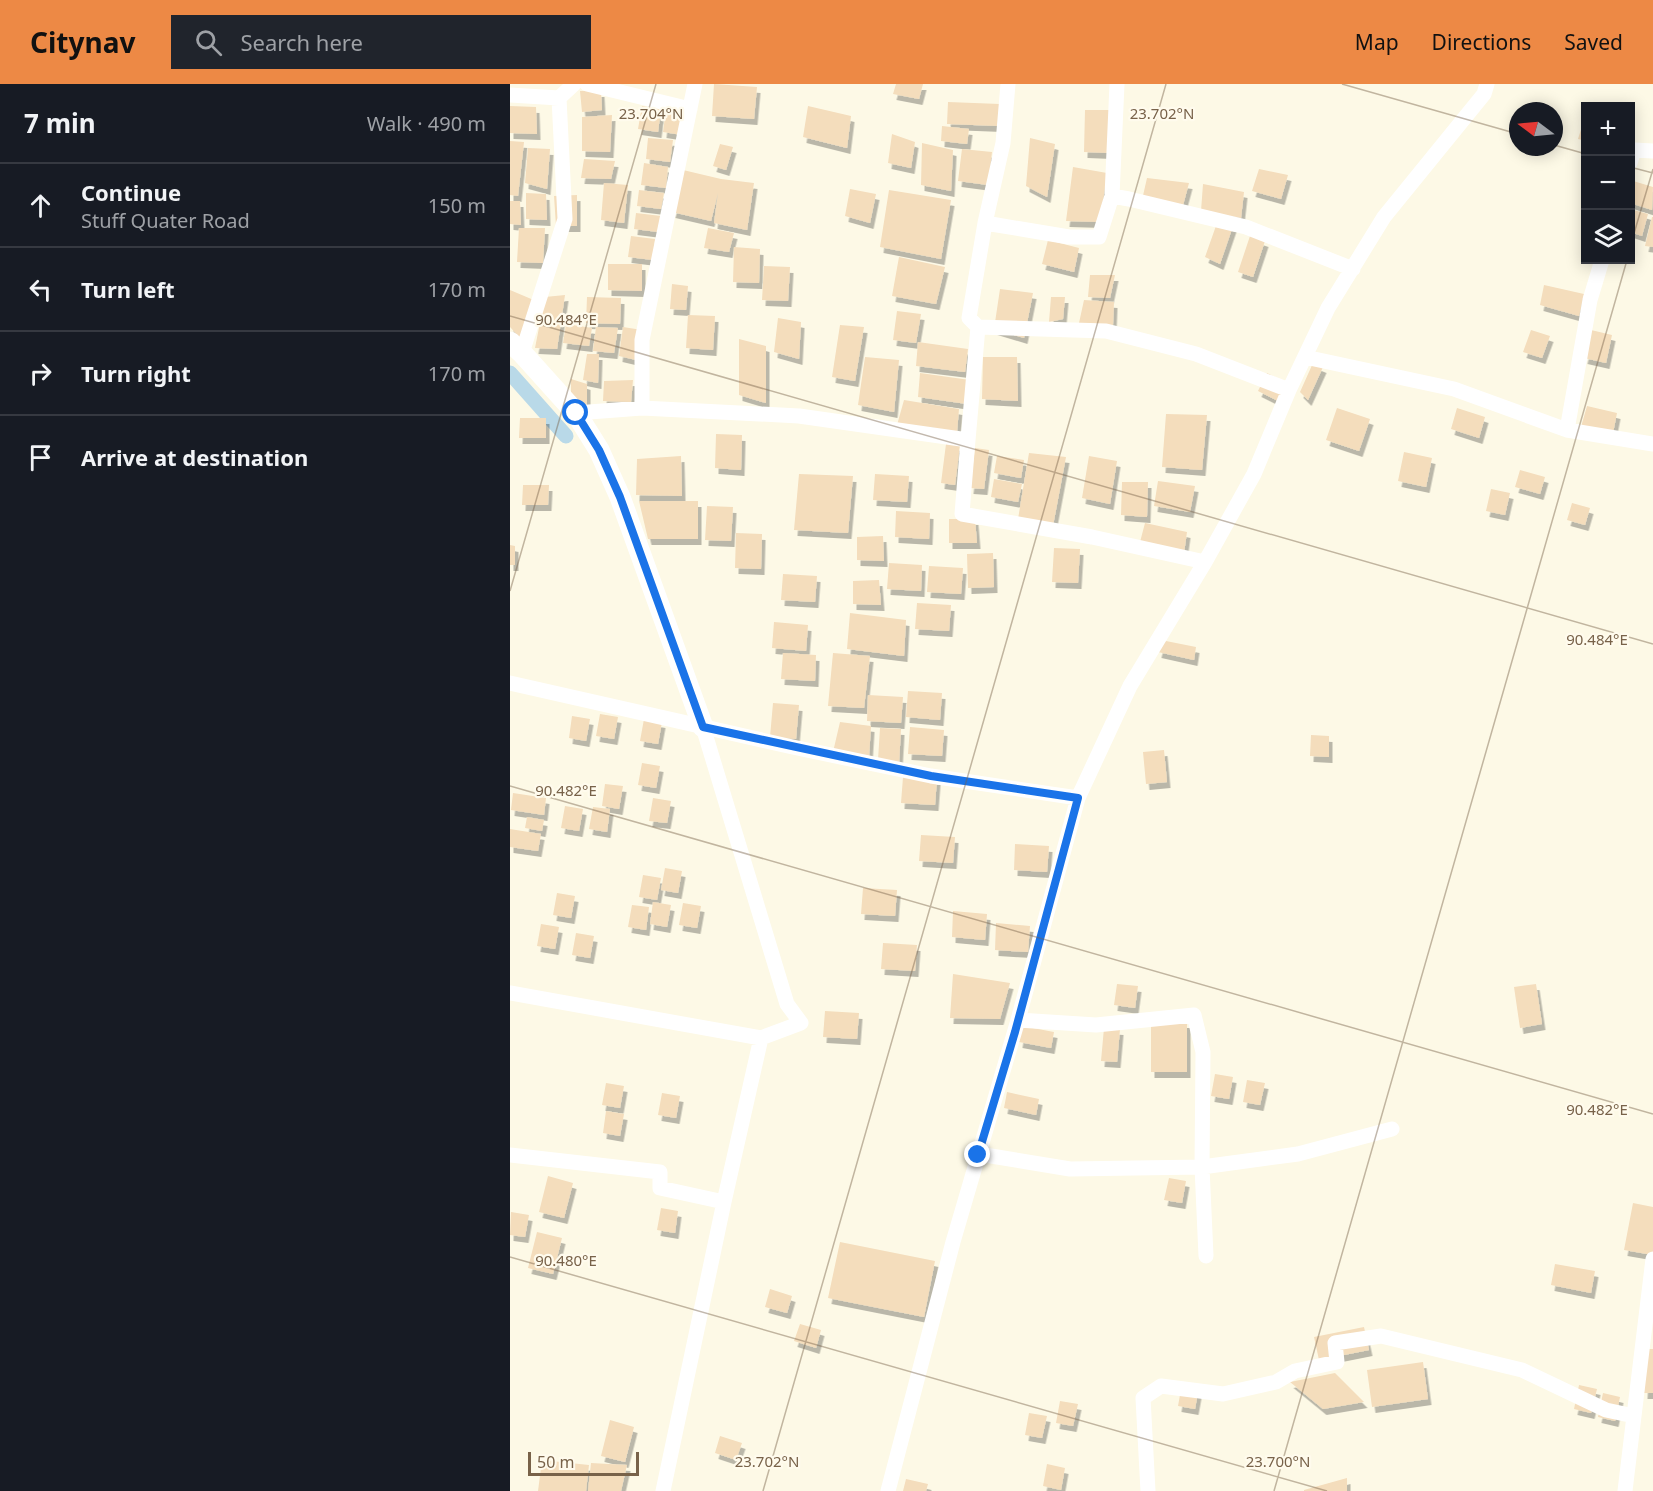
<!DOCTYPE html>
<html lang="en">
<head>
<meta charset="utf-8">
<style>
	body { margin:0; font-family:"Noto Sans",sans-serif; background:#20242c; color:#f1f3f6 }
	.controls { position:absolute; right:18px; top:18px; display:grid; overflow:hidden; border-radius:0px; box-shadow:0 3px 15px #0003 }
	.controls button { width:54px; height:54px; display:grid; place-items:center; padding:0; border:0; border-bottom:2px solid #363941; background:#171b24; color:#f1f3f6; font:30px sans-serif }
	.compass { position:absolute; left:999px; top:18px; width:54px; height:54px; border-radius:50%; background:#171b24; box-shadow:0 3px 15px #0003; rotate:286deg }
	.scale { position:absolute; left:18px; bottom:15px; width:111px; box-sizing:border-box; padding-left:6px; border:3px solid #786249; border-top:0; font-size:16px; line-height:21px; white-space:nowrap; color:#786249; -webkit-text-stroke:4px #fffbed; paint-order:stroke }
	.stop { position:absolute; width:18px; height:18px; margin:-14px; border:4px solid #1a73e8; border-radius:50%; background:#fff }
	.stop.end { background:#1a73e8; border-color:#fff; box-shadow:0 2px 6px #0008 }
	.list { margin:0; padding:0; list-style:none }
	h2 { display:flex; justify-content:space-between; align-items:center; height:78px; margin:0; padding:0 24px; font-size:26px }
	h2 small { font-size:20px; font-weight:400; color:#9ea1a6 }
	.list li { display:grid; grid-template-columns:39px 1fr auto; gap:18px; align-items:center; box-sizing:border-box; height:84px; padding:0 24px; border-top:2px solid #363941 }
	.list b { display:block; font-size:22px; white-space:nowrap }
	.list p { margin:0; font-size:20px; white-space:nowrap; color:#9ea1a6 }
	.list em { font-size:20px; font-style:normal; color:#9ea1a6 }
	.icon { flex:none; width:33px; height:33px; fill:none; stroke:currentColor; stroke-width:2; stroke-linecap:round; stroke-linejoin:round }
	.map { position:relative; flex:none; width:1143px; height:1407px; overflow:hidden }
	header { display:flex; align-items:center; gap:36px; box-sizing:border-box; height:84px; padding:0 30px; background:#ed8945; color:#111 }
	header strong { font-size:28px }
	nav { display:flex; gap:33px; margin-inline-start:auto; font-size:21px }
	.search { width:420px; height:54px; background:#20242c; display:flex; align-items:center; gap:15px; box-sizing:border-box; padding:0 21px; border-radius:0px; color:#9ea1a6; font-size:22px }
	main { display:flex }
	aside { flex:1; background:#171b24 }
	.map>svg:first-child { display:block }
</style>
</head>
<body>
<header>
<strong>Citynav</strong>
<div class="search"><svg class="icon" aria-label="search" viewBox="0 0 24 24"><circle cx="10" cy="10" r="6"/><path d="M15 15l6 6"/></svg>Search here</div>
<nav><a>Map</a><a>Directions</a><a>Saved</a></nav>
</header>
<main>
<aside>
<h2>7 min<small>Walk · 490 m</small></h2>
<ul class="list">
<li><svg class="icon" aria-label="ahead" viewBox="0 0 24 24"><path d="M12 20V5M6 11l6-6 6 6"/></svg><div><b>Continue</b><p>Stuff Quater Road</p></div><em>150 m</em></li>
<li><svg class="icon" aria-label="left" viewBox="0 0 24 24"><path d="M17 20v-9H6M10 6l-5 5 5 5"/></svg><div><b>Turn left</b></div><em>170 m</em></li>
<li><svg class="icon" aria-label="right" viewBox="0 0 24 24"><path d="M7 20v-9h11M14 6l5 5-5 5"/></svg><div><b>Turn right</b></div><em>170 m</em></li>
<li><svg class="icon" aria-label="arrive" viewBox="0 0 24 24"><path d="M6 21V4h12l-3 4 3 4H6"/></svg><div><b>Arrive at destination</b></div></li>
</ul>
</aside>
<div class="map">
<svg width="1143" height="1407" viewBox="0 0 1143 1407">
	<defs>
		<filter id="shadow"><feDropShadow dx="3.5" dy="6" stdDeviation="0" flood-color="#0004"/></filter>
	</defs>
	<rect width="100%" height="100%" fill="#fdf9e6"/>
	<g fill="none" stroke-linecap="round" stroke-linejoin="round">
		<path stroke="#b9d9e8" stroke-width="15" d="M0,289L56,352"/>
	</g>
	<path fill="#f4ddbc" filter="url(#shadow)" d="M204,0L247,3L244,35L202,32Z
		M386,0H413L409,15L383,10Z
		M70,7H91L92,26L72,28Z
		M438,18L490,20L489,42L437,40Z
		M0,22L26,23L27,50L0,49Z
		M132,22L151,25L148,48L128,45Z
		M298,22L341,32L337,64L293,53Z
		M156,25L176,27L172,51L153,48Z
		M575,26H601L599,69L574,68Z
		M102,31L100,68L72,67V33Z
		M1075,33H1076V57L1068,55Z
		M432,42L459,45L457,60L431,57Z
		M382,50L405,58L401,84L378,79Z
		M138,54L163,56L160,78L136,75Z
		M520,54L545,60L537,113L516,102Z
		M0,57L14,58L8,112L0,111Z
		M412,59L443,66L441,107L411,101Z
		M210,60L223,63L216,86L203,82Z
		M18,64L40,65L37,105L15,99Z
		M452,65L482,68L478,101L448,97Z
		M74,75L105,77L101,95L71,94Z
		M134,79L158,83L156,104L131,101Z
		M563,83L597,89L590,138L556,137Z
		M749,85L778,91L771,115L742,107Z
		M173,86L211,95L244,99L237,146L204,139L208,109L201,137L162,128Z
		M637,94L679,99L672,125L632,116Z
		M1120,96L1143,103L1142,126L1120,119Z
		M94,99L118,101L114,139L91,136Z
		M693,100L734,108L731,134L691,127Z
		M340,105L366,110L360,139L335,132Z
		M129,106L154,109L151,125L127,122Z
		M379,106L441,116L431,175L370,163Z
		M16,109L36,110L37,136L16,135Z
		M67,111V142H46L44,112Z
		M0,117H10L11,141L0,140Z
		M1120,125L1138,130L1132,152L1120,148Z
		M126,129L151,132L148,148L124,145Z
		M1142,133H1143V163L1135,162Z
		M707,139L723,142L710,180L695,173Z
		M9,144H35L33,179L7,178Z
		M198,144L224,149L219,168L194,164Z
		M121,152L145,155L143,176L118,173Z
		M740,152L755,157L743,193L728,188Z
		M538,156L569,164L564,188L532,180Z
		M224,163L250,165L249,199L223,198Z
		M389,173L435,183L426,220L382,212Z
		M98,180H132V207L98,206Z
		M254,182L280,183L278,217L252,216Z
		M580,191H605L600,214L578,213Z
		M162,200L178,202L176,226L160,225Z
		M1034,201L1074,210L1069,232L1030,221Z
		M490,205L523,209L514,254L484,245Z
		M0,206L26,217L13,257L0,243Z
		M55,211L47,265L25,264L35,213Z
		M77,213L111,214L110,240L76,239Z
		M541,213H555L553,235L539,238Z
		M574,216L604,218L603,241L569,239Z
		M387,227L411,230L406,259L383,256Z
		M178,231L205,232L203,266L176,264Z
		M268,234L291,238L289,275L264,268Z
		M56,240L82,244L79,262L53,259Z
		M330,241L354,243L345,297L322,293Z
		M86,243L108,244L104,269L83,267Z
		M113,243L132,246L126,276L109,272Z
		M1021,246L1040,252L1032,274L1013,268Z
		M1081,246L1102,251L1096,279L1074,274Z
		M229,255L256,262V319L229,311Z
		M408,258L458,265L455,288L406,282Z
		M77,270H89L88,299L73,296Z
		M355,273L389,276L384,328L348,321Z
		M473,273H507L508,317L472,315Z
		M803,279L813,283L798,316L790,308Z
		M410,289L460,296L457,320L408,313Z
		M757,289L781,301L772,319L748,307Z
		M61,295L77,300V322L61,318Z
		M123,296L121,318L93,317L94,297Z
		M394,316L449,325L447,348L420,343L419,346L387,341Z
		M1077,322L1107,329L1103,349L1071,343Z
		M827,324L860,335L849,367L816,356Z
		M947,324L975,333L969,354L941,345Z
		M656,330L697,331L692,386L652,383Z
		M10,334H36V354H9Z
		M206,350L232,351L231,386L205,384Z
		M436,360L450,361L445,401L431,399Z
		M465,364L479,366L474,405L460,404Z
		M894,368L922,374L916,403L888,397Z
		M519,369L556,373L542,447L507,441Z
		M171,372L172,412L126,411L127,375Z
		M487,372L514,376L511,394L484,389Z
		M579,372L607,377L600,420L572,414Z
		M1010,386L1035,393L1030,410L1005,403Z
		M289,390L343,392L338,449L284,446Z
		M365,390L399,392L397,418L363,416Z
		M484,395L512,400L508,418L481,413Z
		M648,397L685,402L680,428L644,422Z
		M612,398H638L637,433L611,431Z
		M13,401H39L38,421H12Z
		M981,405L1000,409L995,431L976,427Z
		M129,417H188V455H138Z
		M1062,419L1080,424L1075,441L1057,436Z
		M197,422L223,423L221,457L195,456Z
		M386,427L420,429L419,455L385,453Z
		M439,435H465L467,459H439Z
		M635,439L677,448L674,469L630,458Z
		M226,449L252,450L251,485L225,484Z
		M373,452L374,477L347,476V453Z
		M0,461L5,462V481H0Z
		M544,464L570,465L568,499L542,498Z
		M483,469L484,503L458,504L457,470Z
		M379,479L412,481L411,507L377,505Z
		M419,482L453,484L451,510L417,508Z
		M273,490L307,492L305,518L271,516Z
		M369,496L371,521L343,520V497Z
		M407,519L441,521L439,547L405,545Z
		M340,529L396,536L394,572L337,565Z
		M264,538L298,541L296,567L262,564Z
		M651,556L686,563L684,576L648,568Z
		M273,569L306,571L305,597L271,595Z
		M323,569L360,572L354,624L318,622Z
		M398,607L432,609L430,636L396,633Z
		M358,611L393,613L391,639L357,637Z
		M263,619L289,621L286,655L260,653Z
		M90,630L108,633L104,655L86,652Z
		M62,632L80,635L76,657L59,654Z
		M134,635L152,638L148,660L130,657Z
		M330,638L361,642L359,673L323,668Z
		M400,643L434,646L432,672L398,670Z
		M370,644L391,645L389,680L368,676Z
		M801,651L819,652V673L800,672Z
		M654,666L657,698L636,700L633,668Z
		M132,679L150,682L146,704L128,701Z
		M393,693L427,695L425,721L391,719Z
		M95,700L113,702L109,725L92,722Z
		M3,709L36,714L34,731L1,726Z
		M143,714L161,717L157,739L139,737Z
		M55,722L73,725L69,747L51,744Z
		M83,723L100,725L97,748L79,745Z
		M17,733L34,736L32,747L15,744Z
		M0,745L31,750L28,767L0,763Z
		M411,751L445,753L443,779L409,777Z
		M505,760L539,762L537,788L504,786Z
		M155,784L172,787L168,809L151,806Z
		M133,791L151,794L147,816L129,813Z
		M353,804L387,806L385,832L351,830Z
		M47,809L65,812L61,834L43,831Z
		M143,818L161,821L157,843L140,840Z
		M173,819L191,822L187,844L169,841Z
		M122,821L139,823L136,846L118,843Z
		M443,827L477,830L475,856L442,853Z
		M486,839L520,842L518,868L485,866Z
		M31,840L49,843L45,865L27,862Z
		M66,849L84,852L80,874L62,871Z
		M373,859L407,861L405,887L371,885Z
		M443,890L500,899L490,935L440,934Z
		M607,900L628,902L625,924L604,921Z
		M1026,900L1032,940L1010,944L1004,903Z
		M315,927L349,929L347,955L313,953Z
		M641,938H677V988H641Z
		M512,942L544,948L541,964L509,958Z
		M594,944L610,945L607,978L591,977Z
		M705,990L723,993L719,1015L701,1012Z
		M737,996L755,999L750,1021L733,1018Z
		M96,999L114,1002L110,1024L92,1021Z
		M497,1008L529,1015L526,1031L494,1024Z
		M152,1009L170,1012L166,1034L148,1031Z
		M96,1027L114,1030L110,1052L93,1049Z
		M38,1092L63,1099L54,1134L29,1128Z
		M659,1094L676,1097L672,1119L654,1116Z
		M1123,1119L1143,1123V1171L1114,1166Z
		M151,1124L168,1127L165,1149L147,1146Z
		M1,1128L19,1131L15,1153L0,1151Z
		M27,1148L52,1154L43,1190L18,1184Z
		M330,1158L425,1177L414,1233L318,1214Z
		M1045,1180L1085,1187L1081,1209L1041,1201Z
		M260,1205L282,1212L277,1229L255,1223Z
		M290,1240L311,1246L306,1264L284,1257Z
		M854,1243L859,1266L809,1276L804,1253Z
		M1137,1265H1143V1309H1134Z
		M913,1278L918,1315L862,1323L857,1286Z
		M825,1289L854,1318L813,1325L780,1298Z
		M672,1300L689,1303L685,1325L668,1322Z
		M1069,1301L1087,1305L1081,1329L1064,1325Z
		M1093,1309L1110,1313L1105,1337L1088,1333Z
		M550,1317L568,1320L563,1342L546,1339Z
		M519,1329L537,1332L532,1354L515,1351Z
		M100,1336L124,1343L115,1378L91,1372Z
		M210,1352L232,1359L226,1376L205,1369Z
		M32,1376L79,1381L76,1407H28Z
		M81,1379L117,1381L111,1407H78Z
		M537,1380L555,1384L551,1406L533,1402Z
		M837,1394V1407H794V1406Z
		M396,1395L418,1400L416,1407H393Z"/>
	<g fill="none" stroke-linecap="round" stroke-linejoin="round">
		<path stroke="#fff" stroke-width="15" d="M77,0L180,25
			M0,11L49,14
			M1120,79L1124,66L1143,67
			M602,112L607,0
			M475,139L559,153H589L602,112L619,115L736,143L843,185
			M468,243L459,234L475,139L493,59L498,0
			M12,269L55,135L49,14L64,0
			M795,273L944,305L1057,346L1143,360
			M132,324V256L185,0
			M66,329L132,324L289,332L458,356L468,243L596,247L686,270L779,306
			M1057,346L1080,216L1092,176
			M458,356L452,430L582,453L695,478
			M0,599L278,662L421,692L568,714
			M0,909L251,954L291,939L277,920L193,643
			M508,936L586,941L684,931L693,968L692,1083L696,1172
			M469,1070L560,1085L692,1083L788,1070L882,1045
			M0,1071L150,1088V1104L214,1118
			M153,1407L214,1118L251,954
			M378,1407L443,1158L508,936L568,714L620,602L695,478L744,390L779,306L818,224L874,133L974,10L977,0
			M638,1407L633,1314L651,1302L713,1310L766,1298L785,1287L827,1278L825,1259L871,1252L1012,1286L1096,1326L1124,1332L1143,1175
			M1115,1407L1124,1332"/>
		<path stroke="#fff" stroke-width="21" d="M0,258L12,269L66,329L89,366L110,413L193,643"/>
	</g>
	<g fill="none" stroke-linecap="round" stroke-linejoin="round">
		<path stroke="#1a73e8" stroke-width="8" d="M66,329L89,366L110,413L193,643L421,692L568,714L505,948L468,1071"/>
	</g>
	<path fill="none" stroke="#786249" stroke-width="1.5" stroke-opacity="0.45" d="M832,0L1008,50M1044,61L1076,70M1120,83L1143,89M1120,163L1143,85M0,232L1143,560M0,507L146,0M0,702L1143,1030M0,1173L817,1407M253,1407L656,0M764,1407L1117,176"/>
	<g font-size="15" text-anchor="middle" fill="#786249" stroke="#fffbed" stroke-width="4.5" stroke-linejoin="round" paint-order="stroke">
		<text x="141" y="35">23.704°N</text>
		<text x="652" y="35">23.702°N</text>
		<text x="56" y="241">90.484°E</text>
		<text x="1087" y="561">90.484°E</text>
		<text x="56" y="712">90.482°E</text>
		<text x="1087" y="1031">90.482°E</text>
		<text x="56" y="1182">90.480°E</text>
		<text x="257" y="1383">23.702°N</text>
		<text x="768" y="1383">23.700°N</text>
	</g>
</svg>
<div class="controls">
<button>+</button>
<button>−</button>
<button><svg class="icon" aria-label="layers" viewBox="0 0 24 24"><path d="M12 4l9 5-9 5-9-5zM3 14l9 5 9-5"/></svg></button>
</div>
<svg class="compass" viewBox="-18 -18 36 36"><path d="M0-13l5 13h-10z" fill="#e53935"/><path d="M0 13l5-13h-10z" fill="#9ea1a6"/></svg>
<div class="scale">50 m</div>
<div class="stop" style="left:66px;top:329px"></div>
<div class="stop end" style="left:468px;top:1071px"></div>
</div>
</main>
</body>
</html>
